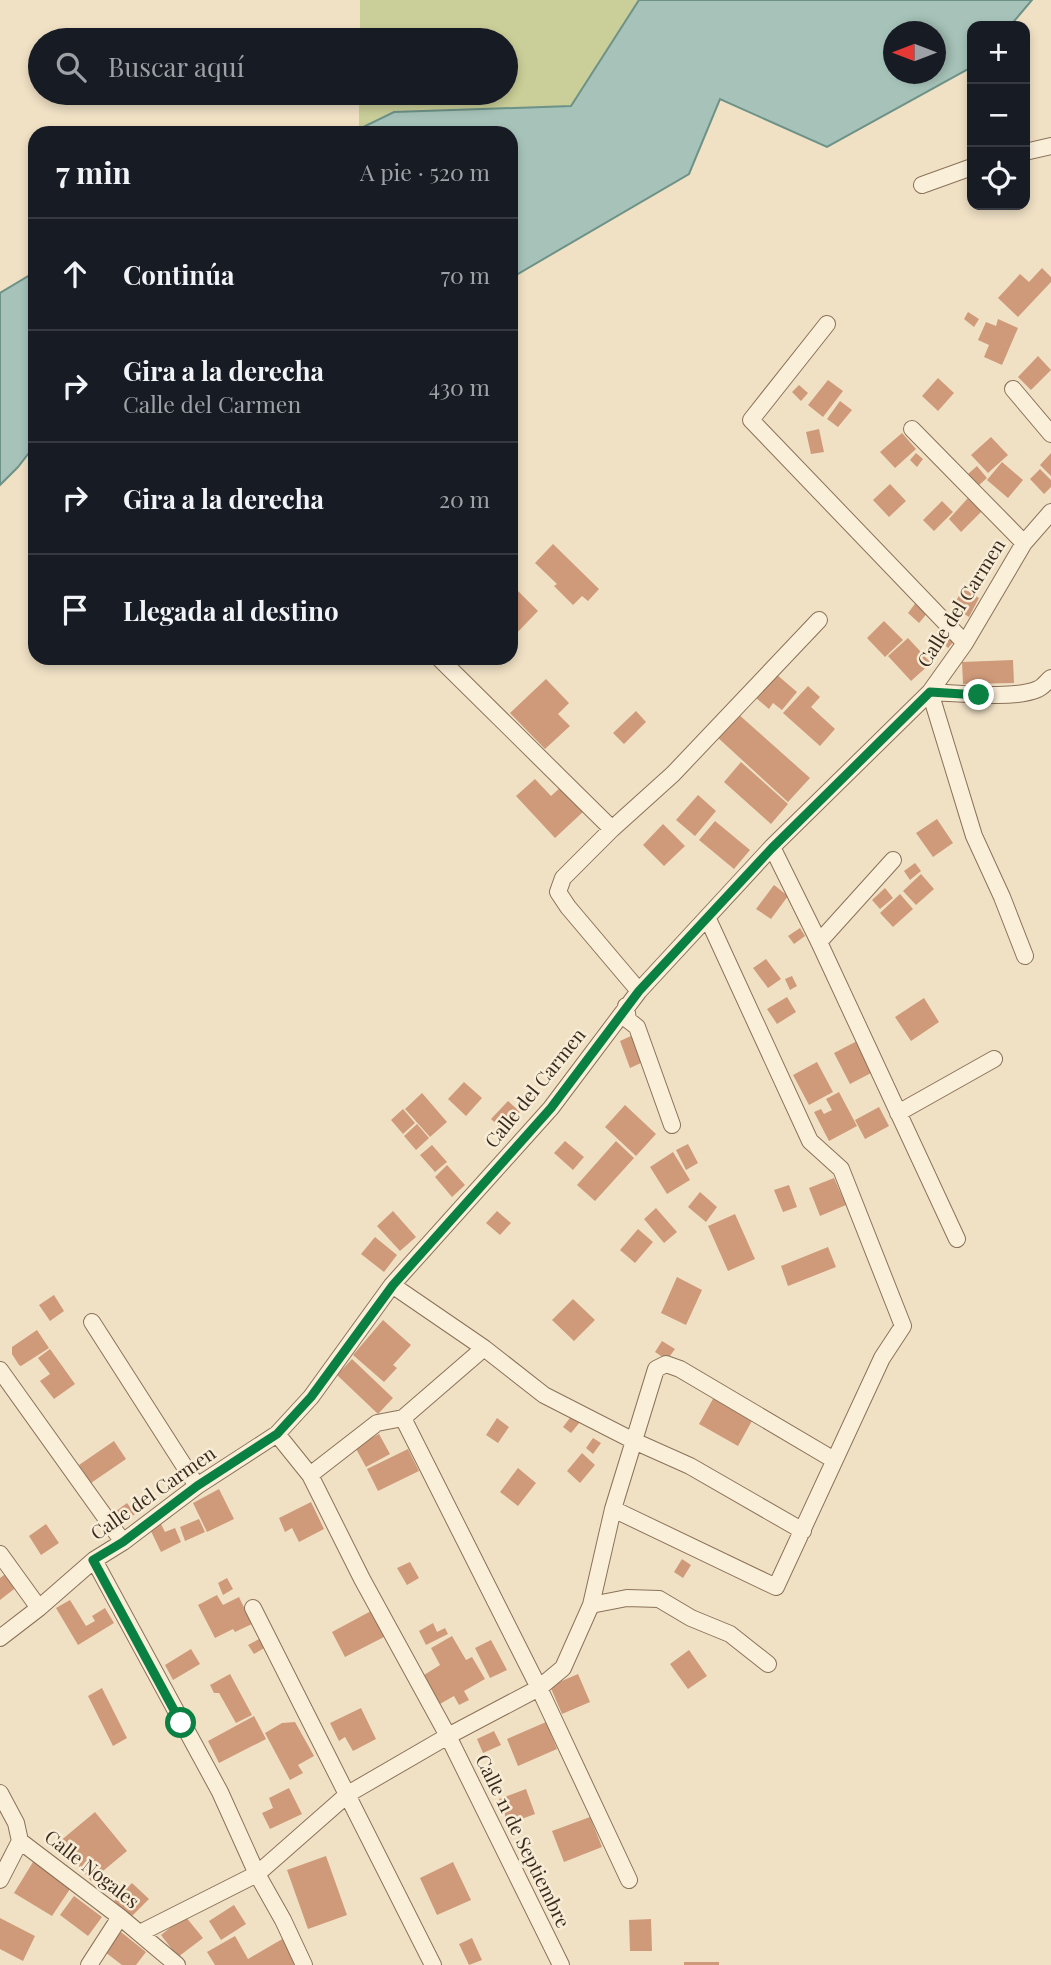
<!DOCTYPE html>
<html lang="es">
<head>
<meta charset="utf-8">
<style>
	body { margin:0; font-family:"Playfair Display",serif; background:#20242c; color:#f1f3f6 }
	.controls { position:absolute; right:21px; top:21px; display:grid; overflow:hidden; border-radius:14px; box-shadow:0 4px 10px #0003 }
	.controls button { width:63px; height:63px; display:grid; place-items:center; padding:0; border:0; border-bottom:2px solid #363941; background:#171b24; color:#f1f3f6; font:35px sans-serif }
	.compass { position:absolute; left:883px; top:21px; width:63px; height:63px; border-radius:50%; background:#171b24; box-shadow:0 4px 10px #0003; rotate:270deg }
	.stop { position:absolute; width:21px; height:21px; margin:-16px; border:5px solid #0b8043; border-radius:50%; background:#fff }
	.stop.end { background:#0b8043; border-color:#fff; box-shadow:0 2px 7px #0008 }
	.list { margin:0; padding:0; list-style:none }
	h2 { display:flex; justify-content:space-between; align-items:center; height:91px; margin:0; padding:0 28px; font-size:30px }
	h2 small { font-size:23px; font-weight:400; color:#9ea1a6 }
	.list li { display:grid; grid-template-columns:46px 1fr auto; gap:21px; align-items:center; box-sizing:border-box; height:112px; padding:0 28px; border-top:2px solid #363941 }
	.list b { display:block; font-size:26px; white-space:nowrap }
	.list p { margin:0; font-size:23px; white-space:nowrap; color:#9ea1a6 }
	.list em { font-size:23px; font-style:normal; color:#9ea1a6 }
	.icon { flex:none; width:38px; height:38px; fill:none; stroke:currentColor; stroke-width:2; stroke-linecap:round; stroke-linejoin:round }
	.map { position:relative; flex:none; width:1051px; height:1965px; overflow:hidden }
	.search { position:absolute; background:#171b24; box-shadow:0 4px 10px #0003; left:28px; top:28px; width:490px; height:77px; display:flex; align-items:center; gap:18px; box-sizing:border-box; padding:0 24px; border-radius:38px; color:#9ea1a6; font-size:26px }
	.panel { position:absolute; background:#171b24; box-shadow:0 4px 10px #0003; left:28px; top:126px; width:490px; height:539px; border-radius:21px }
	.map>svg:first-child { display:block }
</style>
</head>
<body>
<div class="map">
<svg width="1051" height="1965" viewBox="0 0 1051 1965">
	<rect width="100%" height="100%" fill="#f0e1c5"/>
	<path fill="#cace98" d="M360,0H639L571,106L394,112L359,129V93H506V40H360Z"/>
	<path fill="#a7c3b9" stroke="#6d9287" stroke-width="2" fill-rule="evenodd" d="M639,0H1032L1010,26H972V67L827,147L720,99L689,174L511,278V133H351L394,112L571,106ZM894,32H936V74H894Z
		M35,272V445L18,467L0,485V293Z"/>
	<path fill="#cf9a7a" d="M1042,268L1051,277V282L1018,317L998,298L1020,274L1029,282Z
		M968,312L979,319L974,327L964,319Z
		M998,319L1018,328L1002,365L984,357L989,345L978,340L986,322L996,326Z
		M1038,356L1051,370L1031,390L1018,377Z
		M938,378L954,393L938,411L922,396Z
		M828,380L843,391L823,417L808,405Z
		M799,385L808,393L801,401L792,392Z
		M840,401L852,410L838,427L827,419Z
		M819,429L824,452L811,454L806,432Z
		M902,433L916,449L895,468L880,452Z
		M991,437L1008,455L988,473L971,455Z
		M916,453L923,459L917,467L910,460Z
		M1051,453V476L1040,465Z
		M1002,462L1023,480L1008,498L987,480Z
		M977,466L987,478L978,486L968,474Z
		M1040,469L1051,480V487L1044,494L1030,479Z
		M890,484L906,501L889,517L873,500Z
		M968,498L982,511L961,532L949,519Z
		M942,501L953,512L934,531L923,520Z
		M553,544L599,589L588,601L582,596L573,605L554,586L557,584L535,563Z
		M963,588L979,598L969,617L953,607Z
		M516,589L538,611L511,639V594Z
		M917,601L929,611L919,623L908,613Z
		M884,621L903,640L885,657L867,638Z
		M948,634L955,640L948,648L941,641Z
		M908,638L931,663L911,681L888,656Z
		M1013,660L1014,683L963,684L962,662Z
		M776,674L797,692L782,710L773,703L769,709L756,698Z
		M546,679L569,703L558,714L570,726L545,749L510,713Z
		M808,686L820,697L811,707L835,729L820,746L783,713Z
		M636,711L646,722L624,744L613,733Z
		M737,713L810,778L788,802L716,736Z
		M741,762L788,804L771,824L724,782Z
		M535,779L551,796L562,786L584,811L555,838L516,796Z
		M698,795L716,811L695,836L676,820Z
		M937,819L953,843L933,857L916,833Z
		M715,821L750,850L734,869L699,840Z
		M663,824L685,846L664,866L643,845Z
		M915,863L921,871L910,880L904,871Z
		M921,874L934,889L916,905L903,891Z
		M774,885L788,896L771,919L756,909Z
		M885,888L893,898L880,909L872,900Z
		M900,894L913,909L893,927L880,913Z
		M800,928L805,936L794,944L788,936Z
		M766,959L781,979L768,988L753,968Z
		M792,976L797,986L790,990L785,979Z
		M787,997L796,1012L777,1024L767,1009Z
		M924,998L939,1022L911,1041L895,1017Z
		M633,1035L643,1062L630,1068L620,1041Z
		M857,1041L873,1072L850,1084L834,1053Z
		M817,1062L833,1092L809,1105L793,1075Z
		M464,1082L482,1098L466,1116L448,1099Z
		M839,1092L857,1126L829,1141L814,1112L821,1109L824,1114L832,1110L826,1099Z
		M422,1093L447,1122L430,1137L405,1109Z
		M508,1101L520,1112L503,1130L491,1119Z
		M625,1105L656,1134L636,1156L605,1127Z
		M879,1107L889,1126L865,1139L855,1120Z
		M403,1109L415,1123L403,1134L391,1120Z
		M417,1124L429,1138L416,1150L404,1136Z
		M565,1141L584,1157L573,1170L554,1153Z
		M616,1141L634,1158L595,1201L577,1185Z
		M688,1144L698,1163L686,1170L676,1150Z
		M432,1145L447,1162L435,1172L420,1155Z
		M673,1152L690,1180L667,1194L650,1167Z
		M447,1165L465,1185L452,1197L435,1177Z
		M834,1178L846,1205L820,1216L809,1188Z
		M789,1185L797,1207L783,1212L774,1190Z
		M700,1192L717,1207L706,1222L688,1207Z
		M656,1208L677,1232L664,1243L644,1219Z
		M393,1211L416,1237L400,1251L377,1226Z
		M497,1211L511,1223L500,1235L486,1223Z
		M735,1214L755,1259L728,1271L708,1226Z
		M638,1229L653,1242L635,1263L620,1250Z
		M375,1237L397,1255L384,1272L361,1254Z
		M828,1247L836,1267L788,1286L781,1266Z
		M677,1277L702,1290L686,1325L661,1313Z
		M54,1295L64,1311L50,1321L39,1305Z
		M573,1299L595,1320L574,1341L552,1320Z
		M383,1320L411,1345L393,1365L397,1368L384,1382L353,1355Z
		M37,1330L49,1348L21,1366L19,1365L12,1354V1347Z
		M662,1341L675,1349L667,1360L655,1352Z
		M50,1349L75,1384L54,1399L40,1381L50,1374L38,1358Z
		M352,1359L393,1398L378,1414L337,1375Z
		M714,1397L753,1419L738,1446L699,1424Z
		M572,1415L580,1422L571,1433L563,1427Z
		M497,1418L509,1427L498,1443L486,1435Z
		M379,1434L390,1454L366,1467L355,1447Z
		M593,1438L601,1443L593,1454L586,1448Z
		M114,1441L126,1459L91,1483L79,1465Z
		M408,1449L419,1471L378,1491L367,1469Z
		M582,1453L595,1465L580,1483L567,1471Z
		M518,1468L536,1483L518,1506L500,1492Z
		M219,1489L234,1519L207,1532L193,1503Z
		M311,1502L324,1529L299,1542L292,1528L285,1532L279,1518Z
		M127,1503L135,1514L120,1525L112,1514Z
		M199,1519L205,1532L185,1541L180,1527Z
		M160,1522L165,1532L175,1528L181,1542L161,1552L149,1527Z
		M46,1524L59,1543L41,1555L29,1536Z
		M682,1559L691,1565L683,1578L674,1572Z
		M410,1562L419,1578L407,1585L397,1568Z
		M8,1572L18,1586L0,1600V1578Z
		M227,1578L233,1589L223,1595L218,1583Z
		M217,1595L223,1605L239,1597L252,1624L235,1632L233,1629L215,1638L198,1605Z
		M70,1600L86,1626L95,1621L92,1616L105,1608L114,1623L78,1645L56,1608Z
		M371,1611L384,1637L345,1657L332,1632Z
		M433,1623L437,1632L445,1628L448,1634L426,1645L419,1631Z
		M452,1636L466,1660L472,1657L485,1679L464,1691L469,1700L459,1705L454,1696L440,1704L424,1675L440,1665L431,1648Z
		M261,1638L266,1647L254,1654L248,1645Z
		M491,1640L507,1670L490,1678L475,1648Z
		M191,1649L200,1664L173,1680L165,1665Z
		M689,1650L707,1676L688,1689L670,1664Z
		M230,1674L252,1715L236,1723L219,1693H214L210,1685Z
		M578,1674L590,1702L562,1714L550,1686Z
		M102,1688L127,1738L113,1746L88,1696Z
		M361,1708L376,1739L353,1751L345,1737L339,1741L330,1723Z
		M254,1716L266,1739L219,1763L208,1741Z
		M295,1722L314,1756L298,1765L303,1773L290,1780L265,1733L282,1723Z
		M546,1722L557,1749L518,1766L507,1739Z
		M494,1731L501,1745L483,1753L477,1739Z
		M289,1788L302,1814L270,1829L262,1813L273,1808L269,1798Z
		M526,1789L535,1814L508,1824L499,1799Z
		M95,1812L127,1851L91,1881L59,1842Z
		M590,1817L602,1847L564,1862L552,1831Z
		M326,1856L347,1915L308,1929L287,1870Z
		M33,1862L72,1886L52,1916L14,1893Z
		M453,1862L471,1900L437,1915L420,1878Z
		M132,1883L149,1899L131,1917L114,1901Z
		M74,1896L102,1917L88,1936L60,1915Z
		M234,1905L246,1924L221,1940L209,1921Z
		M185,1916L203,1938L178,1957L161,1935Z
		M0,1918L35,1936L23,1961L0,1949Z
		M651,1919L652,1951H630L629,1920Z
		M121,1932L146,1952L136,1965H122L105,1952Z
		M235,1936L248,1959L284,1938L298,1963L294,1965H215L207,1952Z
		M472,1938L482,1960L469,1965L459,1944Z
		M684,1962H719V1965H684Z"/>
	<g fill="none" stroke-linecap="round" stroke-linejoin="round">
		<g stroke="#8b725a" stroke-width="18">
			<path id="street" d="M1025,152L1051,146
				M922,185L972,167
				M827,324L751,420L965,643
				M1013,389L1051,434
				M912,429L1024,543
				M439,658L612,829
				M772,847L819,942L957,1239
				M819,942L893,860
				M1025,956L1002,897L974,836L930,692C957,693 1014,700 1038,689C1043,687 1047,681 1051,678
				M639,991L568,907L558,892L563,878L612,829L673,774L819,620
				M626,1006L628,1020L637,1027L672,1125
				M898,1113L994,1059
				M392,1285L484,1348L544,1395L634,1441L690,1466L803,1531
				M92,1322L197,1486
				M0,1370L123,1542
				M403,1418L539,1688L629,1880
				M277,1434L310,1475L362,1579L448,1736L561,1965
				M310,1475L377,1423L403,1418L484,1348
				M613,1509L776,1587L882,1358L903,1326L841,1169L810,1141L708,919
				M0,1554L39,1608
				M94,1560L220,1792L257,1874L283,1920L304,1965
				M591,1605L627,1598L659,1599L691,1618L730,1634L768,1664
				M253,1608L433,1965
				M0,1638L39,1608L94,1560L123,1542L197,1486L277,1434L311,1397L392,1285L551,1108L639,991L772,847L930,692L965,643L1024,543L1051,512
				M0,1793L16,1823L20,1841L120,1917L177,1965
				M0,1880L20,1841
				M140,1933L257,1874L348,1794L448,1736L539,1688L563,1668L591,1605L613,1509L656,1369L666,1364L680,1369L834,1460
				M89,1965L120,1917"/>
		</g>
		<use href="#street" stroke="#faefd9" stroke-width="16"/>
	</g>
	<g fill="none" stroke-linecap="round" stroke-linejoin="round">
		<path stroke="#0b8043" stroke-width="9" d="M181,1723L93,1560L123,1542L197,1486L277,1434L311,1397L393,1285L551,1108L639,991L772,848L930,692L979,695"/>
	</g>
	<g text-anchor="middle" stroke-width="5" stroke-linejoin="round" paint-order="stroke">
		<g font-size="19" fill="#3b2b1f" stroke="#f7ecd5">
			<text transform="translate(961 603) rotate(-58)" y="7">Calle del Carmen</text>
			<text transform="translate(535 1088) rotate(-51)" y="7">Calle del Carmen</text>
			<text transform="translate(153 1493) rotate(-35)" y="7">Calle del Carmen</text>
			<text transform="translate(523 1841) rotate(64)" y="7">Calle 11 de Septiembre</text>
			<text transform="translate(92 1869) rotate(38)" y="7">Calle Nogales</text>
		</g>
	</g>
</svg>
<div class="controls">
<button>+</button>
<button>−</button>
<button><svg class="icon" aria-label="locate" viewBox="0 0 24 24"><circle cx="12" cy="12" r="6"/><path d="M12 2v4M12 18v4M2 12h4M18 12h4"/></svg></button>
</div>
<svg class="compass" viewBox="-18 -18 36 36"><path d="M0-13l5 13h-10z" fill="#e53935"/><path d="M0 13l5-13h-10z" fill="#9ea1a6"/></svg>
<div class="stop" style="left:181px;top:1723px"></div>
<div class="stop end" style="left:979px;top:695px"></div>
<div class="search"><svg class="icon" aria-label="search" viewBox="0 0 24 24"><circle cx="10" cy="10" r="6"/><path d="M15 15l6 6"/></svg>Buscar aquí</div>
<section class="panel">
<h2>7 min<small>A pie · 520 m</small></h2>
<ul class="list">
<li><svg class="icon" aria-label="ahead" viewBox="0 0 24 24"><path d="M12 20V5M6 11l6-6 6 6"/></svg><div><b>Continúa</b></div><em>70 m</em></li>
<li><svg class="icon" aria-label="right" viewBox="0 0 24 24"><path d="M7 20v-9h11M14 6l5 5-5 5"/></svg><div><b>Gira a la derecha</b><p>Calle del Carmen</p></div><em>430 m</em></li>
<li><svg class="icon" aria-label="right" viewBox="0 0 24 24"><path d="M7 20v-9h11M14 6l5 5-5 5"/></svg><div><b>Gira a la derecha</b></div><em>20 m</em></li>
<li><svg class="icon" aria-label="arrive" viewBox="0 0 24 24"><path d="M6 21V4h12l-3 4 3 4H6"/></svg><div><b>Llegada al destino</b></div></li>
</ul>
</section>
</div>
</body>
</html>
